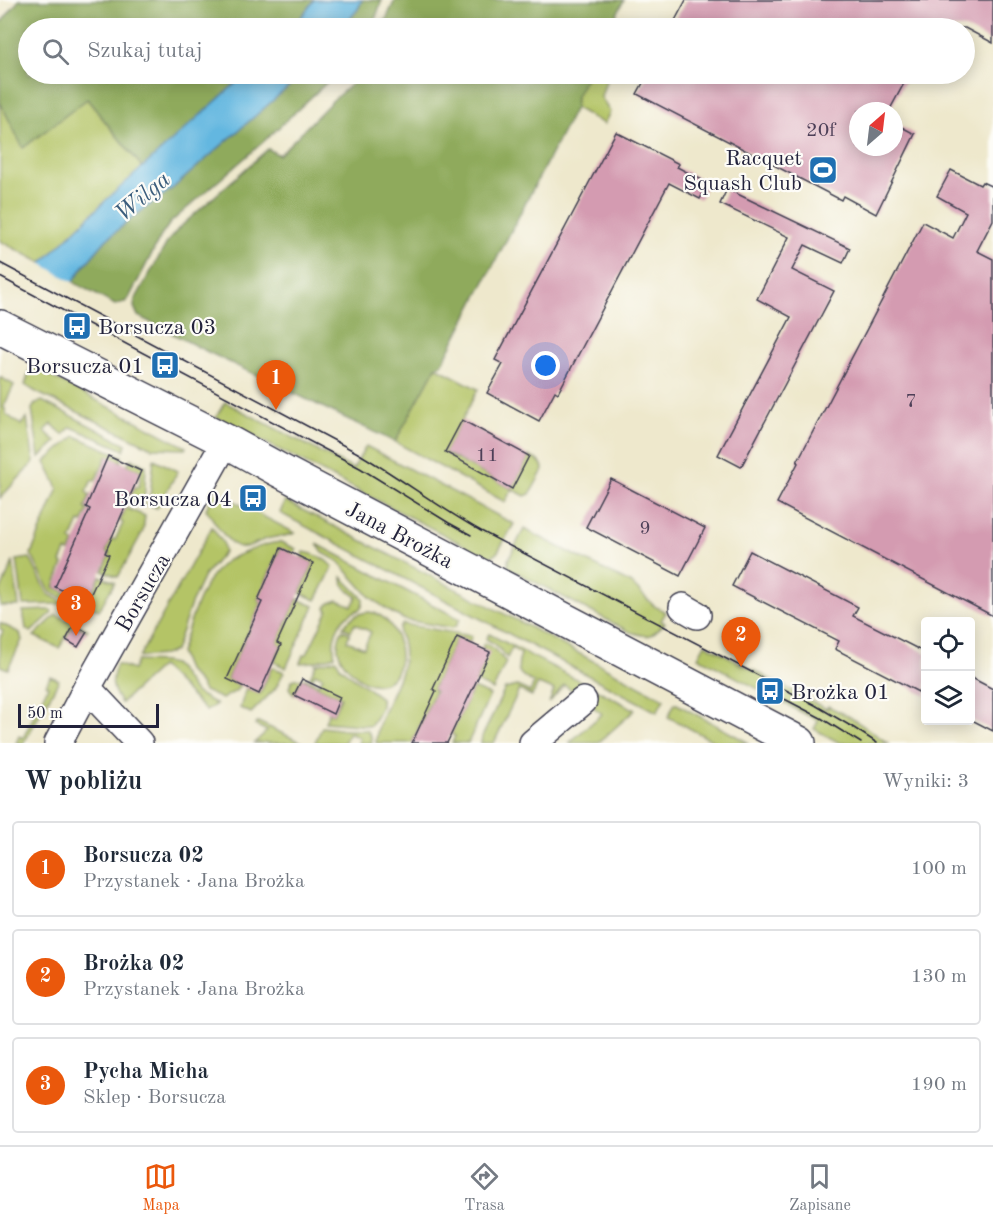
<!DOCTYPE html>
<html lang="pl">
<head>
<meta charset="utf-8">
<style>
	body { margin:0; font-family:"Old Standard TT",serif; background:#f2f2f3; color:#1f2937 }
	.controls { position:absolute; right:18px; bottom:18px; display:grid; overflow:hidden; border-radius:6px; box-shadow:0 3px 15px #0003 }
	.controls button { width:54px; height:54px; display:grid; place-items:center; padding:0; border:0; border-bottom:2px solid #e0e1e3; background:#fff; color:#1f2937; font:30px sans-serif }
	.compass { position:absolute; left:849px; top:102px; width:54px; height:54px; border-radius:50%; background:#fff; box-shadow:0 3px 15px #0003; rotate:28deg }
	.scale { position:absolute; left:18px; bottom:15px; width:141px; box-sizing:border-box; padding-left:6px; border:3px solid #22223b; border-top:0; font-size:16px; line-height:21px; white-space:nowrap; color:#22223b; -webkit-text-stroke:4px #fdfcf7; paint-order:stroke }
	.you { position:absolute; left:546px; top:366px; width:21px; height:21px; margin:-15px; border:4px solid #fff; border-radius:50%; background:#1a73e8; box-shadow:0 0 0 9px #1a73e833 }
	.badge { display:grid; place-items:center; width:39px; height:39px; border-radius:50%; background:#ea580c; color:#fff; font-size:20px; font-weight:700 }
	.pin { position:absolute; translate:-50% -50px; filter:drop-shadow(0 2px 3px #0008) }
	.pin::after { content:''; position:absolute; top:32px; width:21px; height:18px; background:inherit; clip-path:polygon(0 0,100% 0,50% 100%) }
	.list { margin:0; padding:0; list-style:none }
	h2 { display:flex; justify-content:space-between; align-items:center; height:78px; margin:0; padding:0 24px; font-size:26px }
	h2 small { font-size:20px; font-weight:400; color:#747a83 }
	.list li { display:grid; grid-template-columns:39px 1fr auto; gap:18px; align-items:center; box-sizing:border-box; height:96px; margin:0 12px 12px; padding:0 12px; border:2px solid #e0e1e3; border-radius:6px }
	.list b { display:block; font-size:22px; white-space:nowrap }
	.list p { margin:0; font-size:20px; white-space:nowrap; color:#747a83 }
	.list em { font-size:20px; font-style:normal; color:#747a83 }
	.icon { flex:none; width:33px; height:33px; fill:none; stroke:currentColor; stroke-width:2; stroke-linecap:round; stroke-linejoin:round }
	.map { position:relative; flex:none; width:993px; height:743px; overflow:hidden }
	.search { position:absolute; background:#fff; box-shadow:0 3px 15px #0003; left:18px; right:18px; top:18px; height:66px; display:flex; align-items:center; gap:15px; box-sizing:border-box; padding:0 21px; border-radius:33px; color:#747a83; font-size:22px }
	.sheet { height:402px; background:#fff }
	nav { display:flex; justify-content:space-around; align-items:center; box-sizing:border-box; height:84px; border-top:2px solid #e0e1e3; background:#fff; font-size:16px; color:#747a83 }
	nav a { display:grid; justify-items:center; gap:3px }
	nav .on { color:#ea580c }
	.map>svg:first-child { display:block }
</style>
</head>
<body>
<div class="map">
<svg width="993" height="743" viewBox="0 0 993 743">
	<rect width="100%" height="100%" fill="#fdfcf7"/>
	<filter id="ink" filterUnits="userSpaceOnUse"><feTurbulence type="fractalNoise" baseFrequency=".0167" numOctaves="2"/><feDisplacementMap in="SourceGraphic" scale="12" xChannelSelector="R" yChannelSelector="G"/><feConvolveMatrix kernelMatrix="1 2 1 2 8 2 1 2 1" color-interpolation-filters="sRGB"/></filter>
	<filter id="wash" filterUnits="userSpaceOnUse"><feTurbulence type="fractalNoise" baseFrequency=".008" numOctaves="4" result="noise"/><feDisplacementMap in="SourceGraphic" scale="24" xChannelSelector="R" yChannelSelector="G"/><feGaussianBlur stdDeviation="1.35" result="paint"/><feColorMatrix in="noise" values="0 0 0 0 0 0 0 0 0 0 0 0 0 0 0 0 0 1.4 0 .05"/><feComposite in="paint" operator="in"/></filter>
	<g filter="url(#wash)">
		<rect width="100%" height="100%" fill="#eee8cc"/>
		<path fill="#b4c466" stroke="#6b7350" stroke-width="1.5" d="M547,74H605L606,81L601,97L610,112L604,124L575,108L576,96Z
			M87,99L143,168L105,201L42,263L0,241V102L24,147Z
			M31,366L186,447L185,449L152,448L36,392L25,385Z
			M436,367L478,389L445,453L512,489L529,456C536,460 543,461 543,470L530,494L525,496L512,489L505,502L395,442Z
			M0,377L14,385L4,406L6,414L21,425L27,418L34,462L0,498Z
			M42,401L126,444L124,450L71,427L63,435L52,424L45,431L56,442L39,458L32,409L35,404Z
			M225,402L353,469L366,446L514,524L497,553L489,558L216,417Z
			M75,436L122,456L121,462L107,456L95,481L92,480L86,492L90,495L85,508L88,510L82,523L79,522L71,540L74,542L70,552L66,551L61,562L63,564L54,587L67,593L65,599L50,592L31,554L58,488L45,462Z
			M131,459L146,466L144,507L129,500L135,487H139L141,471L127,465Z
			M154,459L178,471L157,508L149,505Z
			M217,492L295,533C286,537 277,536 267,539C259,541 252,546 245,547C230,551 214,520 206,509L213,495Z
			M285,501L528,626L664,699L657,712L280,513Z
			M126,508L145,516L143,531L118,577L103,571L110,554L106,552L111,539L115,540L123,523L120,521Z
			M212,527L223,543L224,552L204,576L191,604L175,651L164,655L139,657Z
			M524,529L632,584L654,606L666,612L661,621L665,623C649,638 651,638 630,632L508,568V560Z
			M281,542L296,549L294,554L280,548L258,600L262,602L227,679L240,685L236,691L222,699L204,691L200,684L187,670L180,653C190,625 200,581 225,562C231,558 238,555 246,552C257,547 268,543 281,542Z
			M317,544L460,619L456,626L452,628L405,620L392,613L370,597L338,561L323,553Z
			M304,552C316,554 325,558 333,567L316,600L300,593L313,563L302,557Z
			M30,558L48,594L63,602L62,604L23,605L17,560Z
			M13,562L19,606H0V592Z
			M100,576L115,582L99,610L87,605Z
			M342,577L363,598C363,601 363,605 361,608C359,611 355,611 352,613C337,621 331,640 335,656L314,662L300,663L303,655L307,654L328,610L326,608L329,603L338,600L352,606L357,597C349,591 342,588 342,577Z
			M297,599L314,606L286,668L274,662L281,646L277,643Z
			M51,610L52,613L31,632L26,629L23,611Z
			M369,612C401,615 412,674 384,683C368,688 359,679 348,668C337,656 335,645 342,630L350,633L347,641L364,648L371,632L355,624L351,631L343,627C350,618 357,613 369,612Z
			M56,615L88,629L87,631L74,625L59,648L34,636Z
			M0,623L20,633L22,640L8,669L0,666V638L3,631L0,629Z
			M403,624L472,636L469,643L457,637L433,689L435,691L412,743H376C377,715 395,694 402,668C404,659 405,650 402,640C401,637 399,635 399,632C399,627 400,627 403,624Z
			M489,634L586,684L580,696L564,685L549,703L554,690L538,684L532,696L519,690L494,743H481L482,737L505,689L517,686L530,692L534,683C518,674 515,672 521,654L512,648L507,658L495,644L486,639Z
			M484,643L492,647L506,662L493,690L476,682L489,652L482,648Z
			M705,644L826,709L828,706L850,717L888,743H840L814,729L818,721L698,657Z
			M336,659L341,668L381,698C383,709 376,717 370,726L325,722L329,712L333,714L341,697L302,679L294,695L289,688L292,680C303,677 309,679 319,684L323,677L315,673L313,678L310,677L316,664Z
			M137,661L164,662L173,664L179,670L195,692L216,704L206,711L161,666L121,703C111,689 110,681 117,664L133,670Z
			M272,667L284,672L275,689L251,713L240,708L246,688L260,694Z
			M50,676L59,680L24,743H16L19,736L23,738L48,686L46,685Z
			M588,685L635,710L598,743H569L602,714L582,698Z
			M473,688L490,695L468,743H452L455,736L451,734Z
			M675,703L749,743H717L668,717Z
			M258,722L303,743H268L265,742L263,743H254L267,731L255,725Z
			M322,727L347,730H367L371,736L372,743H358L360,738L349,733L344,743H316L315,742Z"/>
		<path fill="#8faa5b" stroke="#58664b" stroke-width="1.5" d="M19,0H314L293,28H28V74H246L143,168L87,99L23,148L0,102V24Z
			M362,0H382L372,28H342L358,9Z
			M395,0H624L610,28H382Z
			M303,74H336L262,143L170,223L161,236L129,298L125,302L115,305L73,282L84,266L106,240L133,217L173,188Z
			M363,74H588L576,96L575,108L442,364L436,367L395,442L206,351L138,316L134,307L135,300L168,241L179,228L268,149L279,155L333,100Z"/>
		<path fill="#64b7e0" stroke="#436c8e" stroke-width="1.5" d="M314,0H362L358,9L342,28H293Z
			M246,74H303L173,188L133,217L106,240L84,266L73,282L0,304L105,201Z"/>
		<path fill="#eee8cc" d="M39,262L76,284L0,345V299Z"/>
		<g id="blocks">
			<path fill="#d49bb1" d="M686,0H993V43L965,28H671Z
				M648,74H909L889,111H858V147H894V123L915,134L876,214L843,196L841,200L637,94Z
				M616,132L679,164L677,167L708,183L700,199L669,183L558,393L555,391L539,421L487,393L503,364L495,360Z
				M951,170L980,185L982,182L993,187V220L977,251L993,259V616L777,503L798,463L797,462L923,222L953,238L966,212L937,196Z
				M727,189L850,248L843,263L805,245L792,270L834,291L741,467L718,455L791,317L757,299L789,237L720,204Z
				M462,420L529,456L512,489L445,452Z
				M108,456L141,471L105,553L109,555L87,602L55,587L90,509L86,507Z
				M611,479L705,528L680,576L586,527Z
				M281,548L313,563L277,643L281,645L259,694L227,679L262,602L258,600Z
				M750,551L858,607L853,616L926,653V696L835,649L839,641L732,586Z
				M74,625L87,632L78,647L66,640Z
				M457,637L490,652L447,743H412L436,691L433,689Z
				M970,677L993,689V731L970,719Z
				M302,679L340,697L333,714L294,695Z"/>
		</g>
	</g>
	<g filter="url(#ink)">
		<use href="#blocks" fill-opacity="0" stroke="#414051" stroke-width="1.5"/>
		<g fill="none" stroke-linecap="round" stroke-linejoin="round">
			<g stroke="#414051" stroke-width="30">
				<path id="minor" d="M683,607L697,615
					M87,688L139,743
					M58,743L87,688L226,441
					M533,743L583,701"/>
			</g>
			<g stroke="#414051" stroke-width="36">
				<path id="major" d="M0,327L226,441L277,469L799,743"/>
			</g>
			<use href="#minor" stroke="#fff" stroke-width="27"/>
			<use href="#major" stroke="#fff" stroke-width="33"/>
			<path stroke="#22223b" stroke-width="1.5" d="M0,263L356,452C399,477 438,507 481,531L815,705L854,728L877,743
				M0,277L360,468L449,523L471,535
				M771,692L821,718L861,743"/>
		</g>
	</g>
	<defs>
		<g id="stadium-square" transform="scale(1.5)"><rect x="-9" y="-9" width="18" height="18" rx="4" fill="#1f6fb2" stroke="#fdfcf7"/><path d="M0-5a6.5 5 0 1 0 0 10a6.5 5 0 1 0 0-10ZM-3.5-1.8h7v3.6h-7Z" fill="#fff"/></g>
		<g id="bus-square" transform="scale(1.5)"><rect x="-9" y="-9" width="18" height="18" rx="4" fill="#1f6fb2" stroke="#fdfcf7"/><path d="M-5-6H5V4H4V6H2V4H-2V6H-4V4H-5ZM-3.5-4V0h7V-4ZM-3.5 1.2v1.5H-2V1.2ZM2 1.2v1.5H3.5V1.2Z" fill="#fff"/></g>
	</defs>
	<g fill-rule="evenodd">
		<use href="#stadium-square" x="823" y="170"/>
		<use href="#bus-square" x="77" y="326"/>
		<use href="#bus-square" x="165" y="365"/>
		<use href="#bus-square" x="253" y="498"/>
		<use href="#bus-square" x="770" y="691"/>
	</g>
	<g text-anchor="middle" stroke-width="4.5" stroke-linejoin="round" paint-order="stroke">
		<g font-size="20" fill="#4e4058">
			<text x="821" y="136">20f</text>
			<text x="911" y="407">7</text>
			<text x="487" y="461">11</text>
			<text x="645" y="534">9</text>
		</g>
		<g font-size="22" fill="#22223b" stroke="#fdfcf7" text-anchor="end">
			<text x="802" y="165">Racquet<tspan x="802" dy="25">Squash Club</tspan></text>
			<text x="98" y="334" text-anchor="start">Borsucza 03</text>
			<text x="144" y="373">Borsucza 01</text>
			<text x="232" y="506">Borsucza 04</text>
			<text x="791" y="699" text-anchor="start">Brożka 01</text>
		</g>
		<g font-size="22" fill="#22223b" stroke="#fdfcf7">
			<text transform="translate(400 534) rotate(28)" y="8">Jana Brożka</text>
			<text transform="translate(142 592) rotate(-60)" y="8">Borsucza</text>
		</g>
		<g font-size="24" font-style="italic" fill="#3c5e7d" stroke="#fdfcf7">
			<text transform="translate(142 196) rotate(-40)" y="8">Wilga</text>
		</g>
	</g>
</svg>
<div class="controls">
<button><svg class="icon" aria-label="locate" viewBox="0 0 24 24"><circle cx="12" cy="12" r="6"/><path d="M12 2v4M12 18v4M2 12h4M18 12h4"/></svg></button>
<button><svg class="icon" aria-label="layers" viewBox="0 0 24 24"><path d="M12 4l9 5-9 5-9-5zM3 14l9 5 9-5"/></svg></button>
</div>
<svg class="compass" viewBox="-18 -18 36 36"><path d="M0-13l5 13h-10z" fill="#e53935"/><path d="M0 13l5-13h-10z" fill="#747a83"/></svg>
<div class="scale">50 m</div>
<div class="you"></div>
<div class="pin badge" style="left:276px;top:410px">1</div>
<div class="pin badge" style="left:741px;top:667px">2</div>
<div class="pin badge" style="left:76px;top:636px">3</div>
<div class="search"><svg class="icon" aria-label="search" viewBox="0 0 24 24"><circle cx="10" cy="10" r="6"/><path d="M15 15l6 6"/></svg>Szukaj tutaj</div>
</div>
<section class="sheet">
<h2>W pobliżu<small>Wyniki: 3</small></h2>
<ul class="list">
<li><span class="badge">1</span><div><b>Borsucza 02</b><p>Przystanek · Jana Brożka</p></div><em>100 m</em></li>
<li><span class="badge">2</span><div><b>Brożka 02</b><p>Przystanek · Jana Brożka</p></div><em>130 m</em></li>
<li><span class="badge">3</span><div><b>Pycha Micha</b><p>Sklep · Borsucza</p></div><em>190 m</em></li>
</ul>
</section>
<nav>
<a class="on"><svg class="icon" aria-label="map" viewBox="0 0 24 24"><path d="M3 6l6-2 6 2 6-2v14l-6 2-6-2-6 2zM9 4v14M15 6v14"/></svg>Mapa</a>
<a><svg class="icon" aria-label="directions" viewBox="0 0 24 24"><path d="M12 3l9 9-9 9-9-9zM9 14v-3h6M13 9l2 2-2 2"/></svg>Trasa</a>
<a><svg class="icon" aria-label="saved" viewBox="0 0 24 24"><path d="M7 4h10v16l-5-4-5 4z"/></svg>Zapisane</a>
</nav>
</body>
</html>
